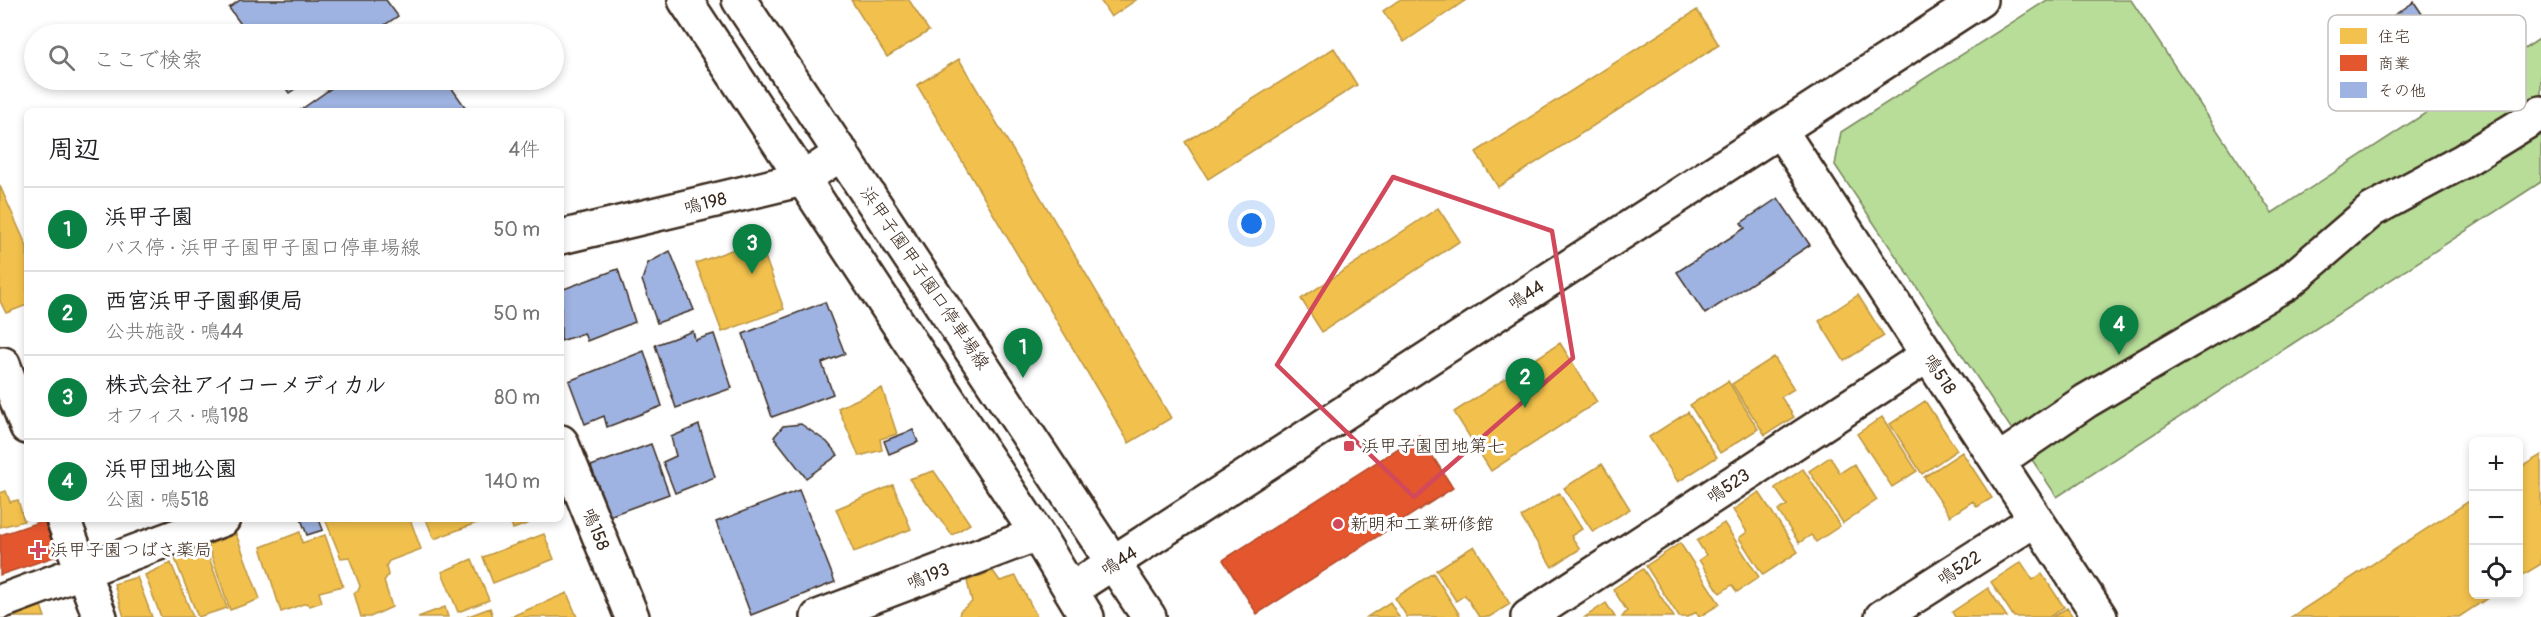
<!DOCTYPE html>
<html lang="ja">
<head>
<meta charset="utf-8">
<style>
	body { margin:0; font-family:Pangolin,"Klee One",sans-serif; background:#f2f2f2; color:#202124 }
	.controls { position:absolute; right:18px; bottom:18px; display:grid; overflow:hidden; border-radius:9px; box-shadow:0 3px 9px #0003 }
	.controls button { width:54px; height:54px; display:grid; place-items:center; padding:0; border:0; border-bottom:2px solid #e0e0e0; background:#fff; color:#202124; font:30px sans-serif }
	.you { position:absolute; left:1252px; top:224px; width:21px; height:21px; margin:-15px; border:4px solid #fff; border-radius:50%; background:#1a73e8; box-shadow:0 0 0 9px #1a73e833 }
	.badge { display:grid; place-items:center; width:39px; height:39px; border-radius:50%; background:#0b8043; color:#fff; font-size:20px; font-weight:700 }
	.pin { position:absolute; translate:-50% -50px; filter:drop-shadow(0 2px 3px #0008) }
	.pin::after { content:''; position:absolute; top:32px; width:21px; height:18px; background:inherit; clip-path:polygon(0 0,100% 0,50% 100%) }
	.list { margin:0; padding:0; list-style:none }
	h2 { display:flex; justify-content:space-between; align-items:center; height:78px; margin:0; padding:0 24px; font-size:26px }
	h2 small { font-size:20px; font-weight:400; color:#757577 }
	.list li { display:grid; grid-template-columns:39px 1fr auto; gap:18px; align-items:center; box-sizing:border-box; height:84px; padding:0 24px; border-top:2px solid #e0e0e0 }
	.list b { display:block; font-size:22px; white-space:nowrap }
	.list p { margin:0; font-size:20px; white-space:nowrap; color:#757577 }
	.list em { font-size:20px; font-style:normal; color:#757577 }
	.icon { flex:none; width:33px; height:33px; fill:none; stroke:currentColor; stroke-width:2; stroke-linecap:round; stroke-linejoin:round }
	.map { position:relative; flex:none; width:2541px; height:617px; overflow:hidden }
	.search { position:absolute; background:#fff; box-shadow:0 3px 9px #0003; left:24px; top:24px; width:540px; height:66px; display:flex; align-items:center; gap:15px; box-sizing:border-box; padding:0 21px; border-radius:33px; color:#757577; font-size:22px }
	.panel { position:absolute; background:#fff; box-shadow:0 3px 9px #0003; left:24px; top:108px; width:540px; height:414px; border-radius:9px }
	.map>svg:first-child { display:block }
</style>
</head>
<body>
<div class="map">
<svg width="2541" height="617" viewBox="0 0 2541 617">
	<rect width="100%" height="100%" fill="#fff"/>
	<filter id="ink" filterUnits="userSpaceOnUse"><feTurbulence type="fractalNoise" baseFrequency=".0167" numOctaves="2"/><feDisplacementMap in="SourceGraphic" scale="12" xChannelSelector="R" yChannelSelector="G"/><feConvolveMatrix kernelMatrix="1 2 1 2 8 2 1 2 1" color-interpolation-filters="sRGB"/></filter>
	<g filter="url(#ink)">
		<path fill="#b7dd99" stroke="#79845c" stroke-width="1.5" d="M2047,0H2131L2272,213L2541,38V182L2057,497L1835,165L1841,132Z"/>
		<path fill="#f2c14e" stroke="#bb9440" stroke-width="1.5" d="M851,0H909L929,31L887,57Z
			M1100,0H1136L1111,17Z
			M1399,0H1466L1404,42L1383,11Z
			M1697,10L1719,45L1498,187L1476,152Z
			M1334,48L1357,85L1208,179L1185,142Z
			M959,59L1171,418L1129,443L917,85Z
			M0,186L27,247V305L6,313L0,301Z
			M1438,208L1460,241L1322,332L1301,299Z
			M759,240L784,309L722,332L696,263Z
			M1858,295L1884,336L1844,361L1819,321Z
			M1560,343L1597,402L1491,471L1454,412Z
			M1774,357L1794,389L1781,397L1794,417L1765,435L1732,384Z
			M1728,381L1758,429L1720,453L1690,405Z
			M882,388L897,434L880,439L882,450L859,456L838,408Z
			M1925,401L1957,450L1922,474L1890,424Z
			M1688,412L1717,457L1678,482L1649,437Z
			M1882,417L1917,471L1892,487L1857,434Z
			M1962,452L1992,498L1977,507L1973,501L1950,516L1924,477Z
			M2541,455V564L2518,578V469Z
			M1830,457L1840,473L1854,464L1877,500L1843,523L1809,471Z
			M1602,464L1630,509L1593,532L1564,488Z
			M1803,469L1840,526L1816,542L1811,535L1799,543L1778,511L1787,505L1775,488Z
			M934,471L970,524L952,535L909,479Z
			M893,485L911,529L854,552L836,509Z
			M6,491L10,502L18,500L24,521L0,527V493Z
			M1759,492L1798,552L1763,575L1739,538L1747,532L1733,510Z
			M1559,493L1582,529L1571,536L1580,549L1552,567L1521,517Z
			M2474,498V594H2494L2459,617H2291Z
			M325,519L345,521L346,519H410L421,549L389,561L386,566L388,575L384,581L392,607L370,617H361L354,593L358,591L360,586L349,557L341,558Z
			M426,519H487L434,539Z
			M510,519H540L513,529Z
			M1724,523L1759,577L1737,592L1732,585L1720,593L1699,560L1706,555L1697,541Z
			M300,532L302,543L325,535L343,586L319,592L322,602L310,606L306,603L281,612L261,547Z
			M236,534L260,599L230,610L208,545Z
			M544,534L554,559L493,583L483,557Z
			M1680,543L1720,604L1699,617L1696,612L1688,617H1679L1646,566Z
			M205,546L227,608L198,617L175,559Z
			M1474,546L1510,604L1489,617H1479L1465,595L1456,601L1436,570Z
			M472,559L489,600L458,612L442,572Z
			M2021,562L2033,580L2042,574L2064,607L2049,617H2014L1991,582Z
			M171,563L193,617H161L145,575Z
			M1643,569L1674,617H1622L1627,611L1613,589Z
			M993,571L1000,581L1016,576L1037,617H959L960,611L972,602L967,581Z
			M1433,573L1461,617H1407L1395,598Z
			M137,577L152,617H124L114,584Z
			M1988,588L2007,617H1955L1952,612Z
			M567,593L577,617H510Z
			M1390,602L1399,617H1367Z
			M40,603L45,617H6Z
			M1606,603L1615,617H1585Z
			M445,607L448,617H418Z
			M490,608L493,617H466Z
			M2067,608L2073,617H2052Z"/>
		<path fill="#e4572e" stroke="#b14a29" stroke-width="1.5" d="M1419,435L1453,488L1257,614L1223,560Z
			M45,520L57,556L0,575V535Z"/>
		<path fill="#9eb3e1" stroke="#3b2a1e" stroke-width="1.5" d="M240,0H386L398,16L371,34H248L229,8Z
			M2414,2L2435,33L2365,79L2345,48Z
			M280,80H308L289,93Z
			M343,80H446L468,111H299Z
			M1778,198L1810,245L1705,314L1677,272L1745,228L1741,223Z
			M670,251L694,310L657,323L642,280L648,263Z
			M618,269L635,322L587,341L584,333L561,341V290Z
			M825,302L845,354L822,363L833,394L772,417L743,334Z
			M693,331L695,340L714,334L732,388L676,408L655,345Z
			M644,351L662,406L607,427L604,416L585,424L569,381Z
			M801,424L827,442L838,455L806,478L774,437L783,426Z
			M699,425L715,477L675,493L663,462L676,456L671,437Z
			M913,430L918,442L889,454L884,441Z
			M651,444L669,494L609,516L591,466Z
			M799,490L835,582L751,615L716,522Z
			M301,519H319L323,530L307,535Z"/>
		<g fill="none" stroke-linecap="round" stroke-linejoin="round">
			<g stroke="#3b2a1e" stroke-width="38">
				<path id="minor" d="M1780,130L2100,617
					M561,237L803,179L842,153
					M3,364L27,427
					M561,442L632,617
					M1998,461L2086,401L2287,283L2372,210L2463,161L2541,113
					M63,519L100,617
					M1071,590L1980,0
					M0,602L223,519
					M818,617L1037,534
					M1528,617L1928,355
					M1882,617L2036,519"/>
			</g>
			<g stroke="#3b2a1e" stroke-width="38">
				<path id="major" d="M685,0L1037,534L1087,617
					M739,0L1149,617"/>
			</g>
			<use href="#minor" stroke="#fff" stroke-width="33"/>
			<use href="#major" stroke="#fff" stroke-width="33"/>
		</g>
	</g>
	<path fill="none" stroke="#d1495b" stroke-width="4.5" stroke-linejoin="round" d="M1393,177L1552,231L1573,358L1414,497L1277,365Z"/>
	<g fill="#d1495b" stroke="#fff" stroke-width="2">
		<rect x="1343" y="440" width="12" height="12" rx="3"/>
		<circle cx="1338" cy="524" r="6"/>
		<path d="M35 541h6v6h6v6h-6v6h-6v-6h-6v-6h6z"/>
	</g>
	<g text-anchor="middle" stroke-width="6" stroke-linejoin="round" paint-order="stroke">
		<g font-size="18" fill="#3b2a1e" stroke="#fff">
			<text transform="translate(705 203) rotate(-13)" y="6">鳴198</text>
			<text transform="translate(925 278) rotate(56)" y="6">浜甲子園甲子園口停車場線</text>
			<text transform="translate(1526 295) rotate(-33)" y="6">鳴44</text>
			<text transform="translate(1940 374) rotate(57)" y="6">鳴518</text>
			<text transform="translate(1728 486) rotate(-33)" y="6">鳴523</text>
			<text transform="translate(596 529) rotate(68)" y="6">鳴158</text>
			<text transform="translate(1119 561) rotate(-32)" y="6">鳴44</text>
			<text transform="translate(1959 568) rotate(-33)" y="6">鳴522</text>
			<text transform="translate(928 576) rotate(-21)" y="6">鳴193</text>
		</g>
		<g font-size="18" fill="#3b2a1e" stroke="#fff" text-anchor="start">
			<text x="1361" y="452">浜甲子園団地第七</text>
			<text x="1350" y="530">新明和工業研修館</text>
			<text x="50" y="556">浜甲子園つばさ薬局</text>
		</g>
	</g>
	<rect x="2328" y="15" width="198" height="96" rx="9" fill="#fff" stroke="#c4bfbc" stroke-width="1.5"/>
	<rect x="2340" y="28" width="27" height="16" fill="#f2c14e"/>
	<rect x="2340" y="55" width="27" height="16" fill="#e4572e"/>
	<rect x="2340" y="82" width="27" height="16" fill="#9eb3e1"/>
	<g font-size="16" fill="#3b2a1e">
		<text x="2378" y="42">住宅</text>
		<text x="2378" y="69">商業</text>
		<text x="2378" y="96">その他</text>
	</g>
</svg>
<div class="controls">
<button>+</button>
<button>−</button>
<button><svg class="icon" aria-label="locate" viewBox="0 0 24 24"><circle cx="12" cy="12" r="6"/><path d="M12 2v4M12 18v4M2 12h4M18 12h4"/></svg></button>
</div>
<div class="you"></div>
<div class="pin badge" style="left:1023px;top:378px">1</div>
<div class="pin badge" style="left:1525px;top:408px">2</div>
<div class="pin badge" style="left:752px;top:274px">3</div>
<div class="pin badge" style="left:2119px;top:355px">4</div>
<div class="search"><svg class="icon" aria-label="search" viewBox="0 0 24 24"><circle cx="10" cy="10" r="6"/><path d="M15 15l6 6"/></svg>ここで検索</div>
<section class="panel">
<h2>周辺<small>4件</small></h2>
<ul class="list">
<li><span class="badge">1</span><div><b>浜甲子園</b><p>バス停 · 浜甲子園甲子園口停車場線</p></div><em>50 m</em></li>
<li><span class="badge">2</span><div><b>西宮浜甲子園郵便局</b><p>公共施設 · 鳴44</p></div><em>50 m</em></li>
<li><span class="badge">3</span><div><b>株式会社アイコーメディカル</b><p>オフィス · 鳴198</p></div><em>80 m</em></li>
<li><span class="badge">4</span><div><b>浜甲団地公園</b><p>公園 · 鳴518</p></div><em>140 m</em></li>
</ul>
</section>
</div>
</body>
</html>
